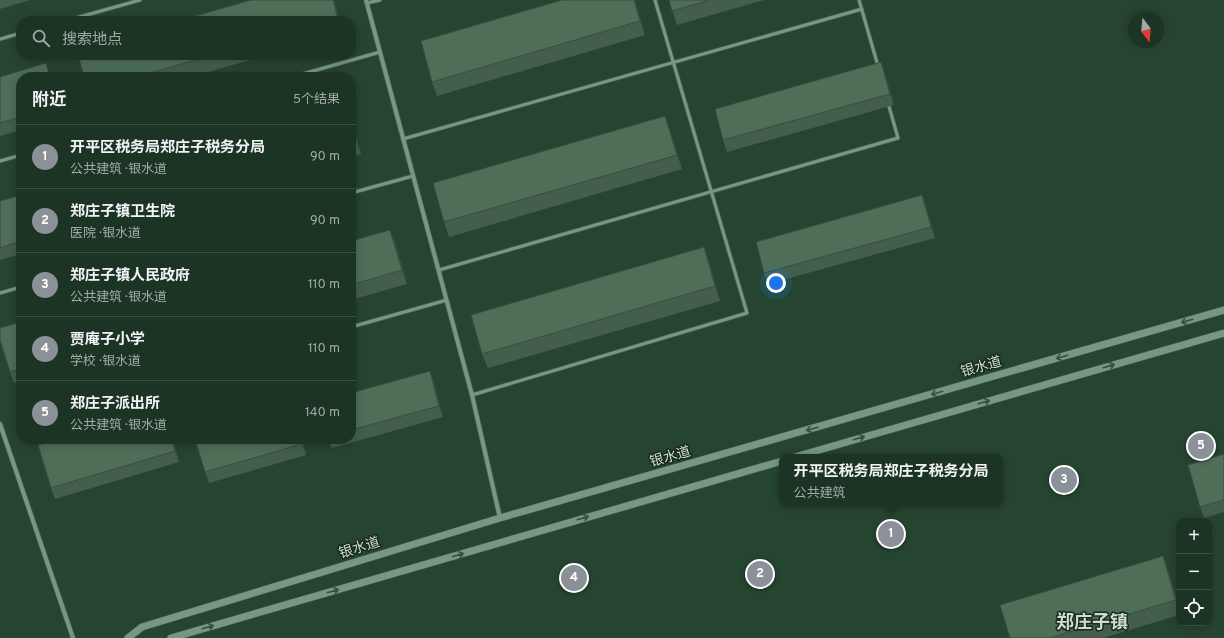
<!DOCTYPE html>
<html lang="zh">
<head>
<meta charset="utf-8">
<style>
	body { margin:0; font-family:Overpass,"Noto Sans SC",sans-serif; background:#293f31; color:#f1f3f6 }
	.controls { position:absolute; right:12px; bottom:12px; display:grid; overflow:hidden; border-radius:8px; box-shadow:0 2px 10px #0003 }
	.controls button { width:36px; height:36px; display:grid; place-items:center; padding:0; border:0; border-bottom:1px solid #3a4f41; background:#1c3424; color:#f1f3f6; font:20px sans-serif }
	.compass { position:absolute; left:1128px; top:12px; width:36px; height:36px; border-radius:50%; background:#1c3424; box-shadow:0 2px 10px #0003; rotate:164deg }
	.you { position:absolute; left:776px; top:283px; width:14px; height:14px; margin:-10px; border:3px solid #fff; border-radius:50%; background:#1a73e8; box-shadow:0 0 0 6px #1a73e833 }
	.badge { display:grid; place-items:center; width:26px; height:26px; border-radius:50%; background:#8c9099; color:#fff; font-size:13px; font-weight:700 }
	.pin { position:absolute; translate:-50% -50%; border:2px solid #fff; box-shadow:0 1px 4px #0006 }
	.popup { position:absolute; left:779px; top:454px; width:224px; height:52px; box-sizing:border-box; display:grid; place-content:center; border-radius:8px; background:#1c3424; filter:drop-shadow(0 1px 3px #0005); font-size:13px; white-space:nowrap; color:#a0aaa6 }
	.popup b { font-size:15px; color:#f1f3f6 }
	.popup::after { content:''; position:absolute; left:50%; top:100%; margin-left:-8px; border:8px solid transparent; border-top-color:#1c3424 }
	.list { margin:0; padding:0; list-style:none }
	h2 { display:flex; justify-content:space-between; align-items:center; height:52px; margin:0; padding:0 16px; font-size:17px }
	h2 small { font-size:13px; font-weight:400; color:#a0aaa6 }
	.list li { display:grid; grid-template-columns:26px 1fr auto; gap:12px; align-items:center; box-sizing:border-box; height:64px; padding:0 16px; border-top:1px solid #3a4f41 }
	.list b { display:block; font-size:15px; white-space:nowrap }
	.list p { margin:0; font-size:13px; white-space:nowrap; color:#a0aaa6 }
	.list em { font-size:13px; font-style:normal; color:#a0aaa6 }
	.icon { flex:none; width:22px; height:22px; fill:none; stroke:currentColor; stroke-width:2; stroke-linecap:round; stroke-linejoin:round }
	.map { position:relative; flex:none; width:1224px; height:638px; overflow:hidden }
	.search { position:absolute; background:#1c3424; box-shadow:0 2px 10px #0003; left:16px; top:16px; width:340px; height:44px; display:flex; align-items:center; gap:10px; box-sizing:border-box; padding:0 14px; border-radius:16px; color:#a0aaa6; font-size:15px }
	.panel { position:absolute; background:#1c3424; box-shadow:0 2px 10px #0003; left:16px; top:72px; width:340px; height:372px; border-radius:16px }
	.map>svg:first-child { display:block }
</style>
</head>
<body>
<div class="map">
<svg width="1224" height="638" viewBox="0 0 1224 638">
	<rect width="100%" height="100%" fill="#264530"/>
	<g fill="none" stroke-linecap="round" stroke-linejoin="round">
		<g stroke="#45614f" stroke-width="4.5">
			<path id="service" d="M859,0L878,66
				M367,3L380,0
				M65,21L140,0
				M0,39L21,33
				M292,77L380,52
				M403,139L862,9
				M0,161L21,155
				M351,193L413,176
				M439,270L898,138L888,103
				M0,293L21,287
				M351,327L447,300
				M472,395L747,313L655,0"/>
		</g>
		<g stroke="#45614f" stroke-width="5.5">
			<path id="minor" d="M366,0L472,395L500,518
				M0,424L73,638"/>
		</g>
		<g stroke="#45614f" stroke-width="8">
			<path id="tertiary" d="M795,457L1224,333
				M128,638L142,627L500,518L1224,310
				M171,638L782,461"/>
		</g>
		<use href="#service" stroke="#769880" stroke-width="3"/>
		<use href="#minor" stroke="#769880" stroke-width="4"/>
		<use href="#tertiary" stroke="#769880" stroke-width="7"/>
	</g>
	<path fill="#435f4c" d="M0,0H30L0,9Z
		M334,0L340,21H178Z
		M562,0H635L645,35L437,96L432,82Z
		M669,0H764L677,25Z
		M78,55H267L191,77H84Z
		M885,73L894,105L727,152L723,140Z
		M0,77H21V130L0,136Z
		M351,118L361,154L351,157Z
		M670,130L682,169L449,237L444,222Z
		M21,195V254L0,260V201Z
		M922,195L926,206L935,238L768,284L764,273Z
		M390,230L396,244L407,284L351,300V241Z
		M704,247L709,261L720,301L488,368L482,354Z
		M21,322V381L14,383L10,372Z
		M434,382L443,417L332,448L328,439H351V393Z
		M173,439L179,462L55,499L51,488Z
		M195,439H302L306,455L209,483L205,472Z
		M1224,454V512L1204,518L1200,507Z
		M1168,570L1179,606V615L1103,638H1010Z"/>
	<path fill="#374d3e" d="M333,0H334L340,21H339Z
		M634,0H635L645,35L640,21Z
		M881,62L885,73L894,105L890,94Z
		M665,116L670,130L682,169L677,155Z
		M351,118L361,154L356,140L351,121Z
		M922,195L926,206L935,238L931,227Z
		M390,230L396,244L407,284L402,270Z
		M704,247L709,261L720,301L715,286Z
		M430,371L434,382L443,417L439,406Z
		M172,439H173L179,462L175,451Z
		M301,439H302L306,455L302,444Z
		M1163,556L1168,570L1179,608L1176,600Z"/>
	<path fill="#4e6e58" stroke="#374d3e" d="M251,0H333L338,19L331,21H178Z
		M562,0H634L640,21L432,82L421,41Z
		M669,0H710L672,11Z
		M78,55H213L136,77H84Z
		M881,62L890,94L723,140L715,109Z
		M46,63L50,77H21V117L0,123V77Z
		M665,116L677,155L444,222L433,183Z
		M351,121L356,140L351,141Z
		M21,195V241L0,248V201Z
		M922,195L931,227L764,273L756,242Z
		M390,230L402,270L351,285V241Z
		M704,247L715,286L482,354L471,315Z
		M21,322V369L10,372L0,340V328Z
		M430,371L439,406L351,430V393Z
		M59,439H172L175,451L51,488L38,445Z
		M195,439H301L302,444L205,472Z
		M1224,454V500L1200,507L1188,465Z
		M1163,556L1176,600L1050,638H1010L1000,605Z"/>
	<defs><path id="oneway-shaft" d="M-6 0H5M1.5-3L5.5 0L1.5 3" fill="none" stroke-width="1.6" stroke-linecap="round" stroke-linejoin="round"/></defs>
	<g stroke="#3a4f40">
		<use href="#oneway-shaft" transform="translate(1187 321) rotate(164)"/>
		<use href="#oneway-shaft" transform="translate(1062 357) rotate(164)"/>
		<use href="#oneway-shaft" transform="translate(1109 366) rotate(-16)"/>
		<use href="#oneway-shaft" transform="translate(937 393) rotate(164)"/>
		<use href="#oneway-shaft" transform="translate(984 402) rotate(-16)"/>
		<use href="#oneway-shaft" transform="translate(812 429) rotate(164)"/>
		<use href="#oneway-shaft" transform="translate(859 438) rotate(-16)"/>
		<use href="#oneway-shaft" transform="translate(583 518) rotate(-16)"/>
		<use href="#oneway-shaft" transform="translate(458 555) rotate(-16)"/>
		<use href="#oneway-shaft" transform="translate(333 591) rotate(-16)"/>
		<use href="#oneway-shaft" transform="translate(208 627) rotate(-16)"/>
	</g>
	<g text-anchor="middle" stroke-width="3" stroke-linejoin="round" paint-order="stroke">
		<g font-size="14" fill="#ccded0" stroke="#1a281e">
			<text transform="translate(981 366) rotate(-16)" y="5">银水道</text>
			<text transform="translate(670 456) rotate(-16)" y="5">银水道</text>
			<text transform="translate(359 547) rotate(-17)" y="5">银水道</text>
		</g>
		<g font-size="18" font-weight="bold" fill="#ccded0" stroke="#1a281e">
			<text x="1092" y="628">郑庄子镇</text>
		</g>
	</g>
</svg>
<div class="controls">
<button>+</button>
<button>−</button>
<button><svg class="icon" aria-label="locate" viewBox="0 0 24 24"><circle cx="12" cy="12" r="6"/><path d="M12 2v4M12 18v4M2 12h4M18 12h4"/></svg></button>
</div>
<svg class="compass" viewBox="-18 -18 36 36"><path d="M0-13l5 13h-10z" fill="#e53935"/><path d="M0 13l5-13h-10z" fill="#a0aaa6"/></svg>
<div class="you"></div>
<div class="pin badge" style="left:891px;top:534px">1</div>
<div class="popup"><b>开平区税务局郑庄子税务分局</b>公共建筑</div>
<div class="pin badge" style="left:760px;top:574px">2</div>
<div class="pin badge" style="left:1064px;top:480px">3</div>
<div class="pin badge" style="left:574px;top:578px">4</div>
<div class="pin badge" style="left:1201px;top:446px">5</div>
<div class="search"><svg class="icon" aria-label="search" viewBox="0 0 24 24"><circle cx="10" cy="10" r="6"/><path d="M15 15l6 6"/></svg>搜索地点</div>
<section class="panel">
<h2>附近<small>5个结果</small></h2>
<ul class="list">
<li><span class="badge">1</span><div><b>开平区税务局郑庄子税务分局</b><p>公共建筑 · 银水道</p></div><em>90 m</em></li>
<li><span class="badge">2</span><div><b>郑庄子镇卫生院</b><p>医院 · 银水道</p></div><em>90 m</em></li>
<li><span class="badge">3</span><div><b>郑庄子镇人民政府</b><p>公共建筑 · 银水道</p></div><em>110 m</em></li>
<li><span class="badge">4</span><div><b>贾庵子小学</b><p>学校 · 银水道</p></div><em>110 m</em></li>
<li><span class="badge">5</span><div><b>郑庄子派出所</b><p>公共建筑 · 银水道</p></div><em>140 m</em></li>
</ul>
</section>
</div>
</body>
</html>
